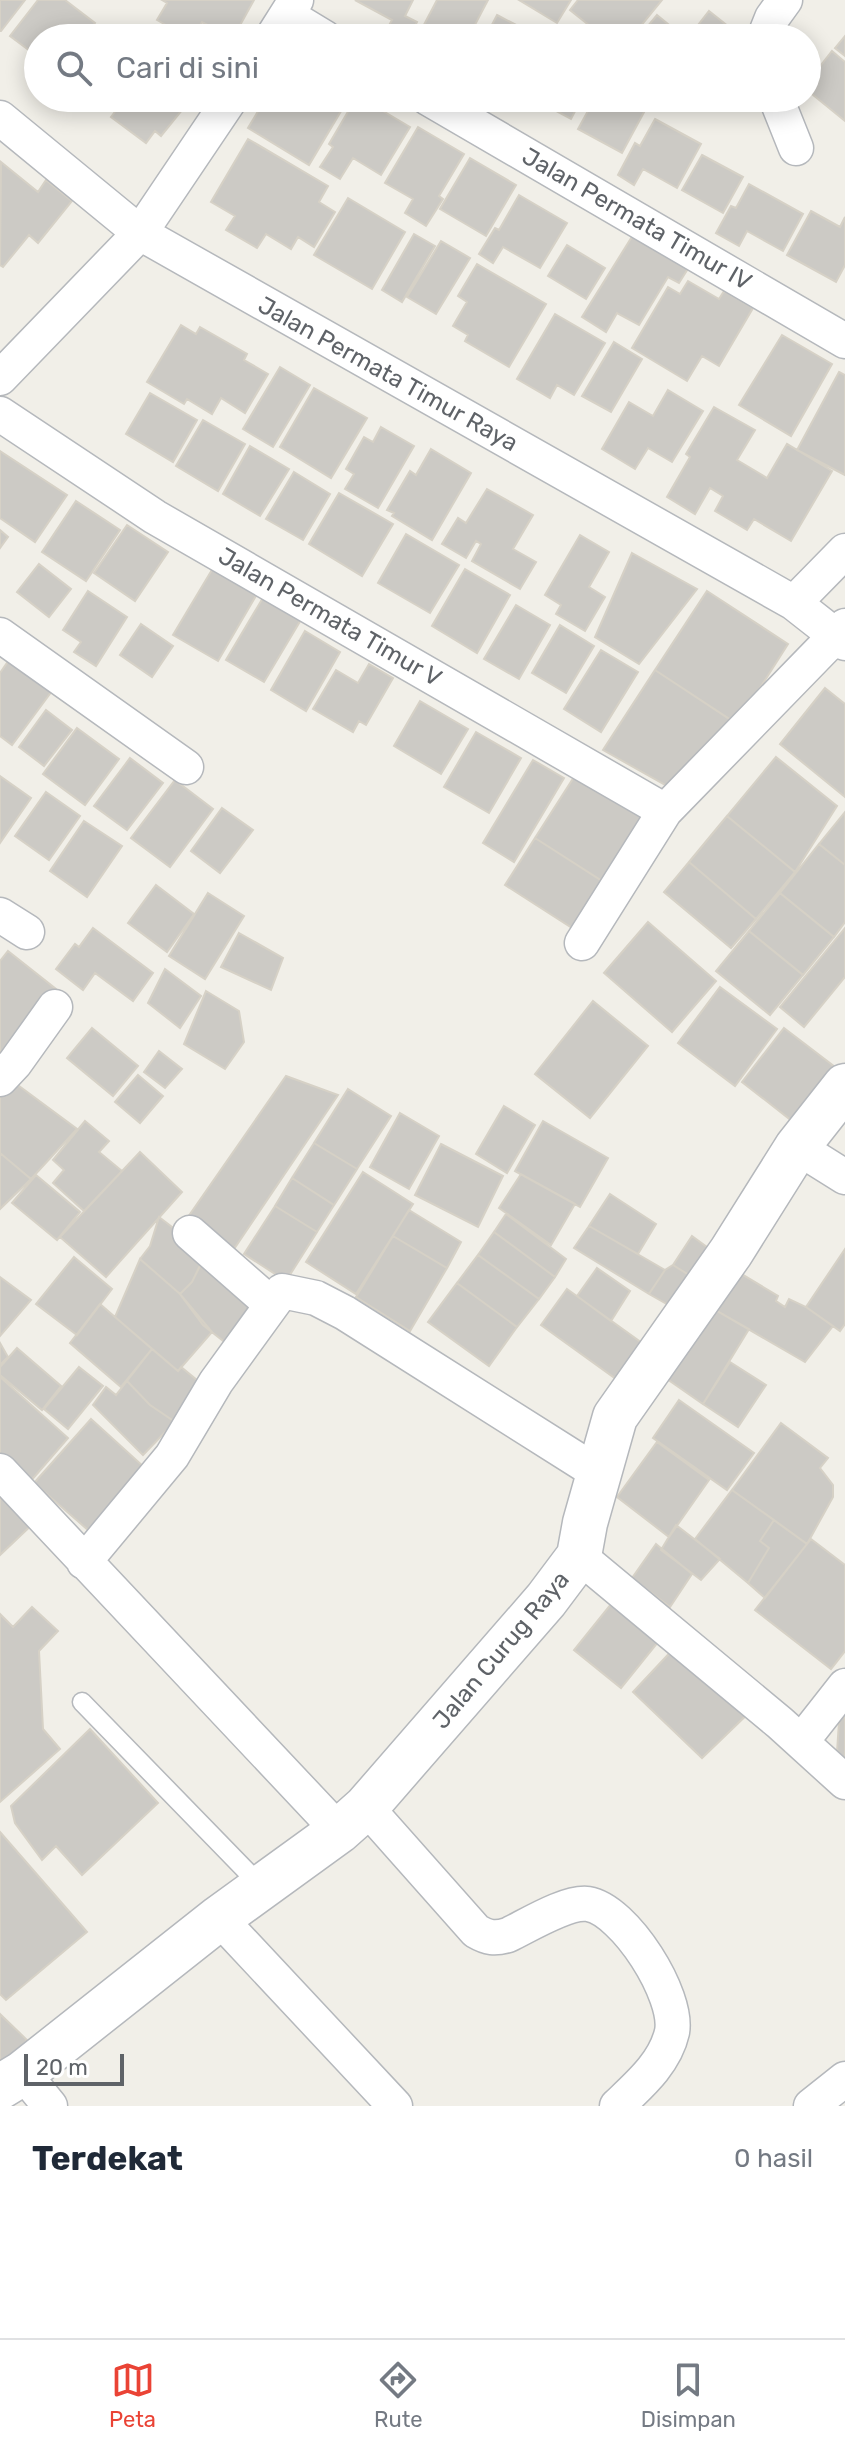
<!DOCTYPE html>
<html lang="id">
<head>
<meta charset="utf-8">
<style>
	body { margin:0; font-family:Rubik,sans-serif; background:#f6f6f7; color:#1f2937 }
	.scale { position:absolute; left:24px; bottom:20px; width:100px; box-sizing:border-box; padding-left:8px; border:4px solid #5f6368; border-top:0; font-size:22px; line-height:28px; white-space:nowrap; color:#5f6368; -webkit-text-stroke:6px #fff; paint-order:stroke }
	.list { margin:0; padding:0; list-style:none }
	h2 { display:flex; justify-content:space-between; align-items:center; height:104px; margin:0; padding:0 32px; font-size:34px }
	h2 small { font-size:26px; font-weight:400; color:#747a83 }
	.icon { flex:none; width:44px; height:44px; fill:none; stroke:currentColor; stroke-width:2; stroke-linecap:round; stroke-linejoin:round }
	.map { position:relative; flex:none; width:845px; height:2106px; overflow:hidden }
	.search { position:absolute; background:#fff; box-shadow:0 4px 20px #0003; left:24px; right:24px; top:24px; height:88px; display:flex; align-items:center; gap:20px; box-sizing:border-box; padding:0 28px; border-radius:44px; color:#747a83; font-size:30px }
	.sheet { height:232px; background:#fff }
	nav { display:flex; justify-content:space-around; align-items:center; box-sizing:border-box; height:112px; border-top:2px solid #e0e1e3; background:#fff; font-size:22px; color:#747a83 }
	nav a { display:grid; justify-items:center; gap:4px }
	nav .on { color:#ea4335 }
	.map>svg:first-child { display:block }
</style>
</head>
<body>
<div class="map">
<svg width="845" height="2106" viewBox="0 0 845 2106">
	<rect width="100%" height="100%" fill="#f1efe8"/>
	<path fill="#cccac5" stroke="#d6d1c6" stroke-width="2" d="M0,0H25L1,31H0Z
		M38,0H65L95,23L83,38H38V57L10,36Z
		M162,0H254L233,38L202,22L193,38H189L157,20L167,3Z
		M355,0H413L405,16L417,22L409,38H382L392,20Z
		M437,0H488L468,38H422L418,36Z
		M519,0H571L557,23Z
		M578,0H662L631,38H605L570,10Z
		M709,11L743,38H688Z
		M497,15L541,38H485Z
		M657,15L674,29L667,38H638Z
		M845,36V56L835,48Z
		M832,51L845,62V121L807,90V83Z
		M112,98H183L182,100L187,104L161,136L155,131L146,143L111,117L120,105Z
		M266,98H342L347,101L309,165L248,128Z
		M356,98H361L410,127L381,175L353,158L340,179L320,167L333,147L329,144Z
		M532,98H582L571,119Z
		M595,98H645L650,101L622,153L578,129Z
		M685,98H707L698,109Z
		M655,119L701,144L677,188L643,169L634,185L618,175L635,143L640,146Z
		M418,127L464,154L439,196L443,199L426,226L405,213L413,199L385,183Z
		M248,139L328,186L319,202L335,212L314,247L298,237L291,249L266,234L257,248L226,230L235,216L211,202Z
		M702,155L743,177L723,213L682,190Z
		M470,158L516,185L486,236L440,209Z
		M1,162L38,192L46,180L72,201L38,243L29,235L3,267L0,265Z
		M749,184L803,214L783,251L747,231L739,246L716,233L731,206L736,208Z
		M519,195L567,223L540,268L503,247L493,263L479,254L495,228L499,230Z
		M348,198L405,232L372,289L314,255Z
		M811,211L840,227L845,217V265L836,282L787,255Z
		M414,234L435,246L402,302L382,290Z
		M633,235L691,264L679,283L668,277L639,325L617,313L606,332L582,317Z
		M441,241L470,258L436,314L407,297Z
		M567,245L605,268L586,299L548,276Z
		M477,264L546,304L509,367L465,341L468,335L453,326L467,302L458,296Z
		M688,281L719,299L724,291L753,308L719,366L702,356L687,381L632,348L668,287L680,294Z
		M555,314L605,343L574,395L557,385L550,398L517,379Z
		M181,325L196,334L200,327L247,354L244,360L268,374L245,413L221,398L212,414L187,399L184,404L147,382Z
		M782,335L832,364L791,436L739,405Z
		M614,342L642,359L611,412L582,396Z
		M280,367L310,385L273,447L243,429Z
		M839,372L845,375V475L797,450Z
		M314,388L367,418L331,478L280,447Z
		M668,390L703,411L672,462L648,448L635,469L602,449L629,402L653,416Z
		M150,393L197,420L173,462L126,434Z
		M714,407L755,430L737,460L767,478L787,444L832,471L791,541L754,519L747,530L715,511L723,496L710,488L695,514L667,497L690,457L686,454Z
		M203,420L245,444L218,491L176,466Z
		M381,427L414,446L378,508L345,489L354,474L346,469L364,437L373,442Z
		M250,446L289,469L260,516L223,494Z
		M431,449L471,473L432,540L392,516L394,513L387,510L410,471L416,475Z
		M0,451L67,495L35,542L0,518Z
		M294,472L330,494L303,540L266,519Z
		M487,489L533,515L513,549L536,562L520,589L472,561L481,544L476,541L466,558L442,544L458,518L466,523Z
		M339,493L393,524L362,576L309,544Z
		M76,501L120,530L86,581L42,552Z
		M127,525L168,552L135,601L94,573Z
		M0,530L8,537L0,548Z
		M406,534L459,565L430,613L378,583Z
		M580,535L609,552L589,587L605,597L585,631L556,614L561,605L545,595Z
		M632,553L697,589L639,664L595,637Z
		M39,564L71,589L49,617L17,592Z
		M213,568L257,594L218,661L173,635Z
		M465,569L510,595L477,653L432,626Z
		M88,591L127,617L96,666L74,652L81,642L63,630Z
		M707,591L788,644L737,724L655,670Z
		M264,596L302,618L264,682L226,660Z
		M516,605L550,625L519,679L484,659Z
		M141,624L173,646L152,677L120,655Z
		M560,625L594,646L566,693L532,673Z
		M305,631L340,652L306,711L271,690Z
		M601,650L638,672L601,732L564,709Z
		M9,660L52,691L12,745L0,736V673Z
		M369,664L393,678L366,725L359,721L353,732L313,709L336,670L358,683Z
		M655,670L737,724L676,791L603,750Z
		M825,688L845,704V797L780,744Z
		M420,701L468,729L441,774L394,746Z
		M46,710L72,730L44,766L19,747Z
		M77,728L119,759L85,805L43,774Z
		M476,732L521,758L489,813L444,787Z
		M776,757L837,806L795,872L727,816Z
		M130,758L163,783L127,830L94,806Z
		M533,760L564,778L514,862L483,843Z
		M576,774L651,822L610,886L535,838Z
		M0,776L31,798L0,843Z
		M175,780L213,809L170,867L131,838Z
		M46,792L80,816L49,860L15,836Z
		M222,808L253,830L220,873L191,851Z
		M845,812V865L819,844Z
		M727,816L795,872L756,919L689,862Z
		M84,821L122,846L87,897L50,871Z
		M535,838L610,886L580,933L505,885Z
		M819,844L845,865V922L834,937L780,893Z
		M689,862L756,919L731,948L664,892Z
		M156,885L194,914L167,952L128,923Z
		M208,893L244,916L205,979L169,956Z
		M780,893L834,937L803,975L749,931Z
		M648,922L716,981L672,1032L604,973Z
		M93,928L153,973L133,1001L95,973L83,990L56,969L75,944L79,947Z
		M845,928V977L804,1027L780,1007Z
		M749,931L803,975L770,1015L716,971Z
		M239,933L283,958L271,990L221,967Z
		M8,951L56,989L0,1061V961Z
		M165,969L201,996L180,1028L148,1003Z
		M720,987L777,1029L735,1086L678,1043Z
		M206,991L239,1011L244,1042L225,1069L184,1044Z
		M593,1001L648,1046L590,1118L535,1074Z
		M92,1028L138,1066L113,1096L67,1058Z
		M784,1028L835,1067L792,1121L742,1082Z
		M159,1051L182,1069L165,1088L144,1072Z
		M138,1075L163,1096L140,1123L115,1102Z
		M286,1076L338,1095L234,1249L188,1217Z
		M11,1080L77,1129L31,1179L0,1153V1093Z
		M348,1089L391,1116L357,1169L314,1143Z
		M504,1106L535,1125L507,1173L476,1154Z
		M400,1113L439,1136L409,1189L370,1167Z
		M85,1121L109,1141L99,1152L122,1171L84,1211L53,1183L64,1170L53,1160Z
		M543,1121L608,1158L580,1207L515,1171Z
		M314,1143L357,1169L334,1205L292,1178Z
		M441,1144L503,1176L478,1227L415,1195Z
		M140,1152L182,1192L106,1277L60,1237Z
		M0,1153L31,1179L0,1209Z
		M363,1172L413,1204L356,1294L306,1262Z
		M521,1174L575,1204L551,1245L499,1208Z
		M36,1175L80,1212L57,1240L12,1203Z
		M292,1178L334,1205L317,1232L275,1206Z
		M610,1194L656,1224L638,1254L589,1226Z
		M275,1206L317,1232L286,1281L244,1254Z
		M409,1210L461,1242L447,1268L393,1236Z
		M506,1214L566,1259L555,1277L494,1232Z
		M159,1217L206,1253L192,1282L180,1294L140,1259L150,1246Z
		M589,1226L665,1270L649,1294L574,1248Z
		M494,1232L555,1277L539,1299L478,1255Z
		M393,1236L447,1268L410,1331L356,1297Z
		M692,1236L711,1250L692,1277L673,1265Z
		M845,1249V1324L840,1331L806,1307Z
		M478,1255L539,1299L517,1327L457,1283Z
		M205,1256L255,1297L227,1344L203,1325L180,1294L192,1282Z
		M74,1257L112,1289L77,1335L36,1304Z
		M140,1259L180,1294L212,1332L178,1371L115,1317Z
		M673,1265L692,1277L672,1307L649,1294L665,1270Z
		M730,1267L778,1296L776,1301L785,1307L789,1299L806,1307L833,1326L805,1362L705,1304Z
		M597,1268L630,1291L611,1321L577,1296Z
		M0,1277L31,1300L0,1336Z
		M457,1283L517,1327L489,1366L428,1322Z
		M567,1289L649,1348L623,1384L541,1325Z
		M100,1304L152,1349L121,1387L70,1343Z
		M705,1304L749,1329L703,1404L657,1372Z
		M0,1343L8,1357L0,1365Z
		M17,1348L61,1386L42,1410L0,1375V1367Z
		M152,1349L178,1371L181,1367L203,1385L175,1422L150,1405L127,1381Z
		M730,1362L766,1385L738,1427L703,1404Z
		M79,1367L103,1386L68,1429L44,1409Z
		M0,1377L68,1438L29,1483L0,1458Z
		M127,1381L150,1405L175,1422L143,1455L93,1405L106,1387L116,1395Z
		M679,1400L754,1453L727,1490L653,1438Z
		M91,1419L144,1467L88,1530L34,1483Z
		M781,1423L828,1458L820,1468L833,1485V1497L807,1544L732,1490Z
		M657,1442L709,1480L669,1537L617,1497Z
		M0,1486L37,1520L0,1555Z
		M732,1490L774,1520L760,1541L769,1548L748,1583L695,1539Z
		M774,1520L807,1544L765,1598L748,1583L769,1548L760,1541Z
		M676,1525L720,1559L701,1580L661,1550Z
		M811,1539L845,1565V1651L831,1669L755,1610Z
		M656,1544L692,1574L670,1607L632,1578Z
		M616,1598L663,1636L621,1688L574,1650Z
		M32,1607L58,1631L39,1651L43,1729L60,1749L0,1802V1614L13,1627Z
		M679,1643L755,1707L702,1758L633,1692Z
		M840,1707L845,1708V1760L837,1752Z
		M90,1729L158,1803L82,1875L56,1846L42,1860L15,1823L11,1806Z
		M0,1832L87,1932L6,2000L0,1994Z
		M0,2014L27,2040L16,2055L0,2072Z"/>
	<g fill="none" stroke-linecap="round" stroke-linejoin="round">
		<g stroke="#b5b8bc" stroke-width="21">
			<path id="service" d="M82,1702L261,1886"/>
		</g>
		<g stroke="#b5b8bc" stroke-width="37">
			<path id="minor" d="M287,15L325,38
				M272,38L296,0
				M764,38L772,18L785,0
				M428,98L845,341
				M776,98L796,148
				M0,118L140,233L794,603L845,643
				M0,378L140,233L231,98
				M0,414L155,517L665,811
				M794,603L845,551
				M0,635L186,767
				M0,915L27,932
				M582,943L665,811L845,626
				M0,1079L15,1063L55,1007
				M797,1147L845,1177
				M190,1233L271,1304
				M0,1471L339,1831
				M579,1556L780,1723L845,1782
				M84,1562L172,1456L216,1382L282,1291L316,1298L345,1313L598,1473
				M801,1742L845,1686
				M366,1807L476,1931C488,1938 495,1939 508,1935C527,1926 567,1901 588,1904C625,1910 679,1996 672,2032C665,2063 639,2085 617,2106
				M219,1918L395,2106
				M23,2073L50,2106
				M811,2106L845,2079"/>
		</g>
		<g stroke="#b5b8bc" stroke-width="47">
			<path id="tertiary" d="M0,2087L23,2073L219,1918L339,1831L366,1807L546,1600L579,1556L585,1523L615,1417L731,1252L797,1147L845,1086"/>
		</g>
		<use href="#service" stroke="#fff" stroke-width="18"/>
		<use href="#minor" stroke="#fff" stroke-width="34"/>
		<use href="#tertiary" stroke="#fff" stroke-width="44"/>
	</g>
	<g text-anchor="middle" stroke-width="6" stroke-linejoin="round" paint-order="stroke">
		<g font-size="24" fill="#5f6368" stroke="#fff">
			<text transform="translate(637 219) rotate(30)" y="8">Jalan Permata Timur IV</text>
			<text transform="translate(388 374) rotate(29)" y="8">Jalan Permata Timur Raya</text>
			<text transform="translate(330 617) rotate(30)" y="8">Jalan Permata Timur V</text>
			<text transform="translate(501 1650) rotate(-50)" y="8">Jalan Curug Raya</text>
		</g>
	</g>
</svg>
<div class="scale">20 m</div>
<div class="search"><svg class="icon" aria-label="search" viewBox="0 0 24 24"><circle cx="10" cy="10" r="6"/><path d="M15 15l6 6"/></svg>Cari di sini</div>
</div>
<section class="sheet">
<h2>Terdekat<small>0 hasil</small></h2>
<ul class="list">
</ul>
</section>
<nav>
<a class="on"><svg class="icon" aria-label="map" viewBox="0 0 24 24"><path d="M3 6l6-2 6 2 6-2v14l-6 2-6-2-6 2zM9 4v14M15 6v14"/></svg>Peta</a>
<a><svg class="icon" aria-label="directions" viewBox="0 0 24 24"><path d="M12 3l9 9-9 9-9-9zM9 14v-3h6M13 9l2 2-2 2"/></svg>Rute</a>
<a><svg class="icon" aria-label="saved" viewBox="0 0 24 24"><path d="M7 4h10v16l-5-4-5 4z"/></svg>Disimpan</a>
</nav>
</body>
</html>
